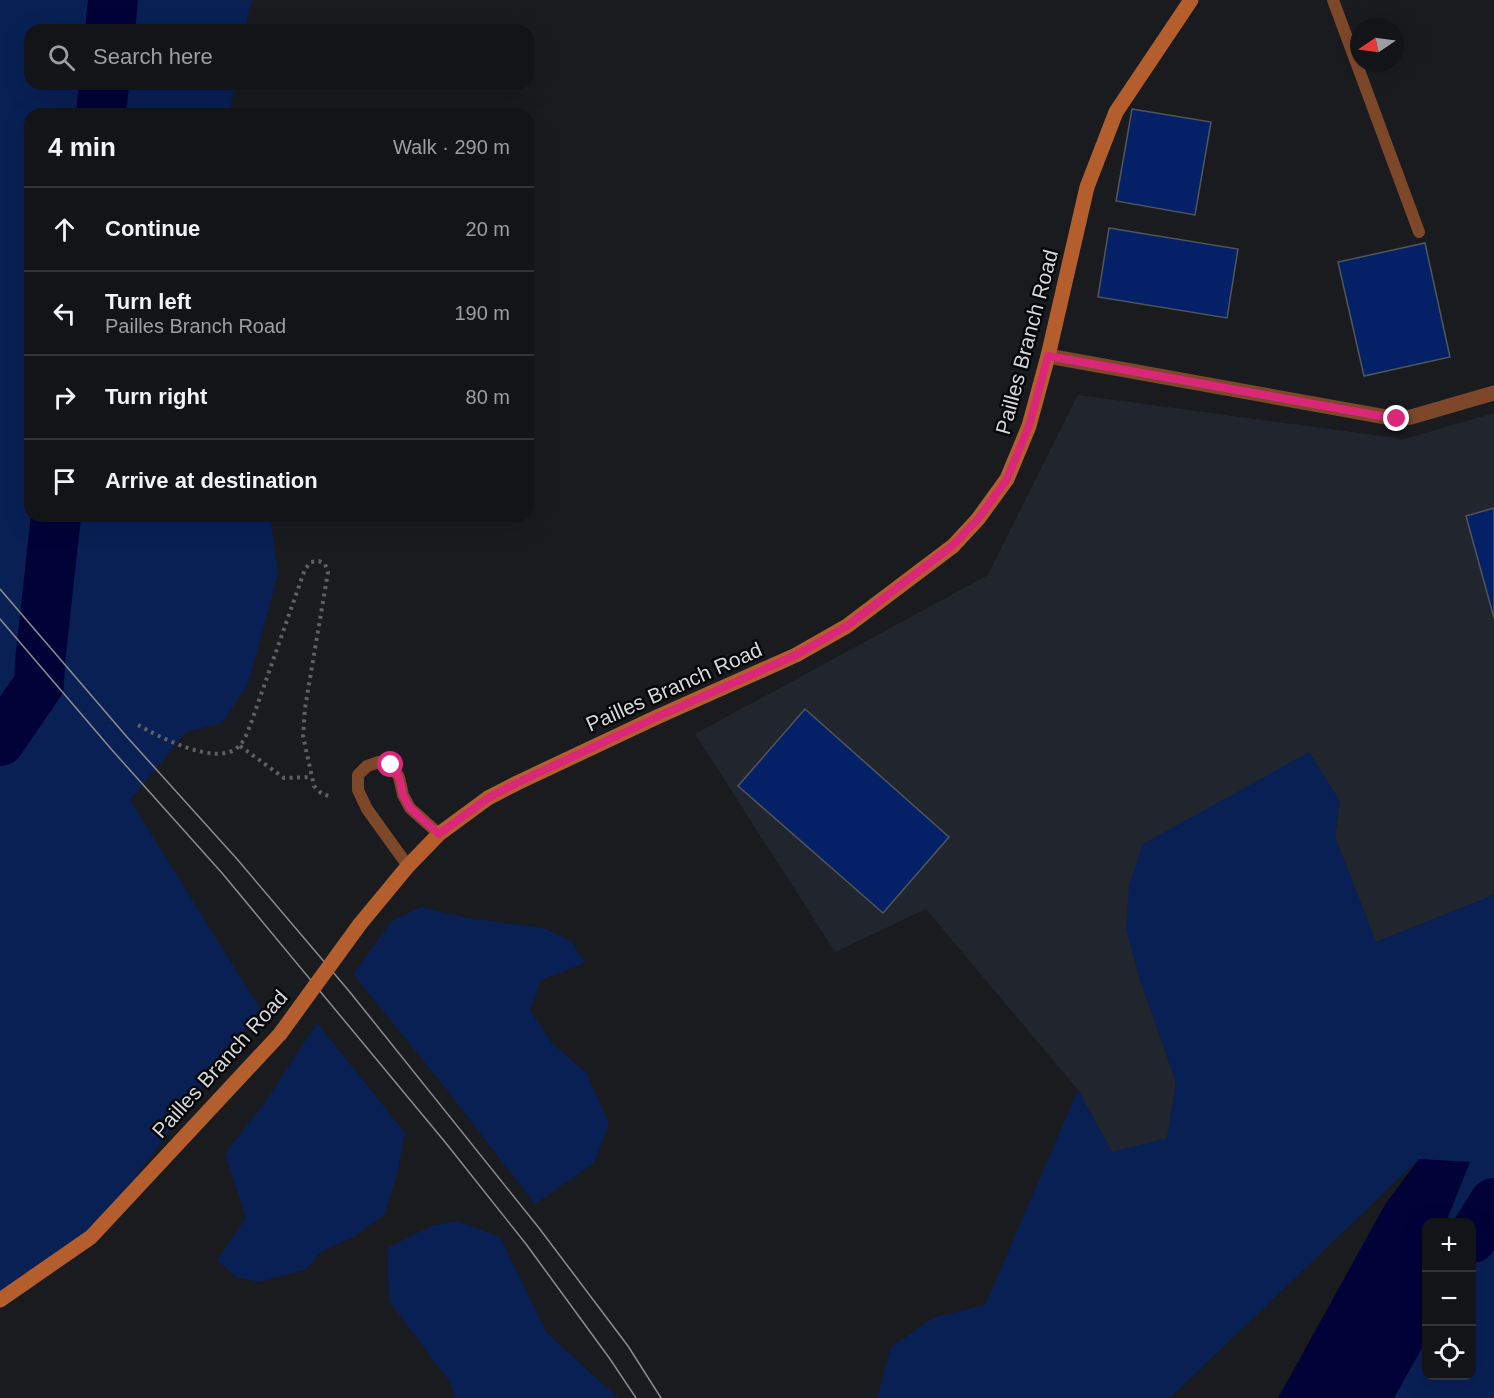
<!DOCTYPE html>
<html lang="en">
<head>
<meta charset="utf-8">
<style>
	body { margin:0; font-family:Arial,sans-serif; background:#1c1d20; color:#f1f3f6 }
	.controls { position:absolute; right:18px; bottom:18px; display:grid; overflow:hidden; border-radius:12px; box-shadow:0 6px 24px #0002 }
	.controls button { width:54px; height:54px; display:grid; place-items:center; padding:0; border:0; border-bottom:2px solid #323336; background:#131417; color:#f1f3f6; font:30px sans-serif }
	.compass { position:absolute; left:1350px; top:18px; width:54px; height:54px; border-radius:50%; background:#131417; box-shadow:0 6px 24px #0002; rotate:257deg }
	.stop { position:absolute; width:18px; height:18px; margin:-14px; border:4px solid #db2777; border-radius:50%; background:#fff }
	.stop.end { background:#db2777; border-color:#fff; box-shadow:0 2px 6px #0008 }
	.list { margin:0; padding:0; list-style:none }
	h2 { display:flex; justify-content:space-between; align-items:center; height:78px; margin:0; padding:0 24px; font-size:26px }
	h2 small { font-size:20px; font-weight:400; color:#9d9ea1 }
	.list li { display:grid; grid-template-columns:39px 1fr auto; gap:18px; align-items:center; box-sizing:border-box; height:84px; padding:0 24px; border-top:2px solid #323336 }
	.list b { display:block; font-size:22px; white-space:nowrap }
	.list p { margin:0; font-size:20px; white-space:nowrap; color:#9d9ea1 }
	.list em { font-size:20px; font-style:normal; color:#9d9ea1 }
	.icon { flex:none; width:33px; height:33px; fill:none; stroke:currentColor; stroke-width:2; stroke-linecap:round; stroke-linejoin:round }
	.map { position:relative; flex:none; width:1494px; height:1398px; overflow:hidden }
	.search { position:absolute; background:#131417; box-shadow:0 6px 24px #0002; left:24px; top:24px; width:510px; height:66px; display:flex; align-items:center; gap:15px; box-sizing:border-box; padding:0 21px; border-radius:18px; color:#9d9ea1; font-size:22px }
	.panel { position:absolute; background:#131417; box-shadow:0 6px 24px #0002; left:24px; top:108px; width:510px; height:414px; border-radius:18px }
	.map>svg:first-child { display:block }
</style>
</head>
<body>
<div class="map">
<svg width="1494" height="1398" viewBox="0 0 1494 1398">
	<rect width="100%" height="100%" fill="#191b1f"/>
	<path fill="#21262e" d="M1078,395L1404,439L1494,413V895L1376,942L1335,837L1340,801L1138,974L1176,1082L1167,1139L1112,1152L1078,1090L926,909L835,952L695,734L988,575Z"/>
	<path fill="#092055" d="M0,0H253L250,6L245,30H30V84H235L229,114H30V516H270L278,574L248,684L222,723L186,732L130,800L260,1009L91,1237L0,1294Z
		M1309,752L1340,801L1335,837L1376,942L1494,895V1398H1394L1426,1341V1376H1472V1222H1446L1470,1162L1419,1159L1170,1398H877L891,1347L933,1318L985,1305L1078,1090L1112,1152L1167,1138L1176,1082L1138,974L1126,929L1129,885L1143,844Z
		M421,907L467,918L543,928L571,941L585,963L541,980L530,1010L552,1043L587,1074L609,1124L594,1163L535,1204L443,1085L353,974L393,920Z
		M317,1023L405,1133L397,1175L384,1215L355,1236L322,1251L305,1270L258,1282L236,1277L217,1260L246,1218L225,1153L264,1104Z
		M457,1221L500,1237L546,1332L618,1398H455L450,1382L389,1301L387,1248L431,1226Z"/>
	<path fill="#000238" d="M1419,1159L1470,1162L1446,1222H1426V1341L1394,1398H1278L1386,1203Z"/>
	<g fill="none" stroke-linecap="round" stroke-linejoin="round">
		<path stroke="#000238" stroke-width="50" d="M110,30L113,0
			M101,114L104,84
			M0,741L39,684L40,662L56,516
			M1472,1238L1494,1203"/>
	</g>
	<path fill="#042168" stroke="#52555a" stroke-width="1.5" d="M1132,109L1211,122L1195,215L1116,201Z
		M1109,228L1238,249L1227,318L1098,297Z
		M1425,243L1450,357L1364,376L1338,262Z
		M1494,508V618L1466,516Z
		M805,709L949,837L883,913L738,786Z"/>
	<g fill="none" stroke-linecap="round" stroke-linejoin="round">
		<path stroke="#5e6064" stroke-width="4" stroke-dasharray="3 4.5" stroke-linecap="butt" d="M138,725C159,737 217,767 238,747C244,742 247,733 250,726L305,569L311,562L319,561L325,564L328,572L305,708L303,736L314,786L321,793L331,797
			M240,746L284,778L311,777"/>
		<path stroke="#7d472a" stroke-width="12" d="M1333,0L1419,232
			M408,866L367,809L358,790V775L367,766L379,762L391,765L399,777L403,795L410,808L439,834"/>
		<path stroke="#7d472a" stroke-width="15" d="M1048,356L1397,419L1411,417L1494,393"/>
		<path stroke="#b45e2d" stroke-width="15" d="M360,924L408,866L439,834L488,798L517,783L657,717L796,655L847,626L953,546L978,519L1007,479L1029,426L1048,356L1087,187L1116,112L1191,0
			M0,1300L91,1237L280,1034"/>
		<path stroke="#8a8c90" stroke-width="1.5" d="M0,589L127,737L237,859L349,991L539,1228L628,1346L661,1398
			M0,619L112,750L222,873L445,1142L526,1244L610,1359L636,1398"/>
		<path stroke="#b45e2d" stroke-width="15" d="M280,1034L360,924"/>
	</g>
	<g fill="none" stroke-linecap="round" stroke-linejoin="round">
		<path stroke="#db2777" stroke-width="8" d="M391,765L399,777L403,795L410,808L439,834L488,798L517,783L657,717L796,655L847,626L952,546L978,519L1007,479L1029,426L1048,356L1397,419"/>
	</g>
	<g text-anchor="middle" stroke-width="5" stroke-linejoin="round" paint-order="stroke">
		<g font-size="21" fill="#d5d7da" stroke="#050607">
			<text transform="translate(1027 342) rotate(-75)" y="7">Pailles Branch Road</text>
			<text transform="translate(674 687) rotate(-24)" y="7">Pailles Branch Road</text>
			<text transform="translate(220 1064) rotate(-48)" y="7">Pailles Branch Road</text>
		</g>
	</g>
</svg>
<div class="controls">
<button>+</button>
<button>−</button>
<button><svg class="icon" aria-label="locate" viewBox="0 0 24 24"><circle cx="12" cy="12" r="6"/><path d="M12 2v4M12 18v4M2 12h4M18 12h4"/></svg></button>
</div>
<svg class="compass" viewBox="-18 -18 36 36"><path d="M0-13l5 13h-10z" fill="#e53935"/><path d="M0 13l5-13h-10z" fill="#9d9ea1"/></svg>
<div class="stop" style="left:391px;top:765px"></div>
<div class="stop end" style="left:1397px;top:419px"></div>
<div class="search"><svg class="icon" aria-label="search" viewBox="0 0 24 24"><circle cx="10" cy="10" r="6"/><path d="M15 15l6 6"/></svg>Search here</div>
<section class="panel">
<h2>4 min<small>Walk · 290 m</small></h2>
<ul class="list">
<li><svg class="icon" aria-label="ahead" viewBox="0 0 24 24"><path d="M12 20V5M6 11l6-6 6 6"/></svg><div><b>Continue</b></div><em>20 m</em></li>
<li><svg class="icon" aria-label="left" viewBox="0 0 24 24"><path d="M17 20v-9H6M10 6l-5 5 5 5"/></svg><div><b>Turn left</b><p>Pailles Branch Road</p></div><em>190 m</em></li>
<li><svg class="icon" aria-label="right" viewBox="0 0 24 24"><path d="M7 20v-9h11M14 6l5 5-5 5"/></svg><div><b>Turn right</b></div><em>80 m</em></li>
<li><svg class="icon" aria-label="arrive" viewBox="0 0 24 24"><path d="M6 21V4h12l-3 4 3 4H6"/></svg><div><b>Arrive at destination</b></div></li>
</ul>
</section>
</div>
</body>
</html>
